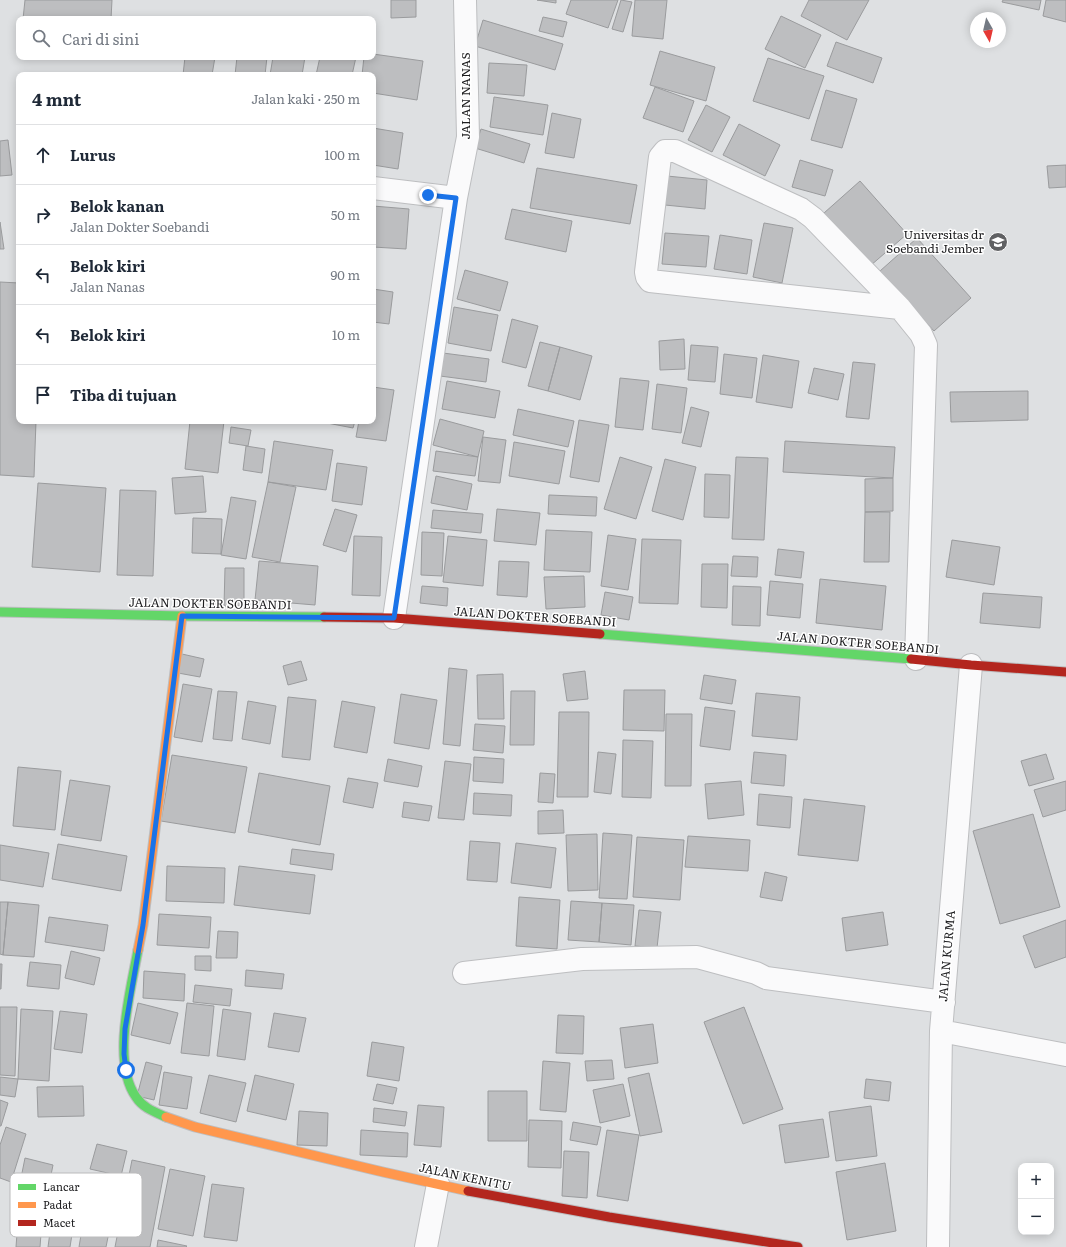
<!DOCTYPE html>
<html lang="id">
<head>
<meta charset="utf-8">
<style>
	body { margin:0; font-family:Literata,serif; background:#f6f6f7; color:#1f2937 }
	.controls { position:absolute; right:12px; bottom:12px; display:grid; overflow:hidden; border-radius:8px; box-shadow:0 2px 10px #0003 }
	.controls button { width:36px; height:36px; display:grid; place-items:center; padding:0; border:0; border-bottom:1px solid #e0e1e3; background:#fff; color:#1f2937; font:20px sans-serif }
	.compass { position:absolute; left:970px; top:12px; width:36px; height:36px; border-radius:50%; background:#fff; box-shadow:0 2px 10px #0003; rotate:172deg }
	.stop { position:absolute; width:12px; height:12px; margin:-9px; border:3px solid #1a73e8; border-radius:50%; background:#fff }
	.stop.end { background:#1a73e8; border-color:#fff; box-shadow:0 1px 4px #0008 }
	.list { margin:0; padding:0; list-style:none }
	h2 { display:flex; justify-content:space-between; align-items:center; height:52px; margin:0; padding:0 16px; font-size:17px }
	h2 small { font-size:13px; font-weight:400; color:#747a83 }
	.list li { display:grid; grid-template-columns:26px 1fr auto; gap:12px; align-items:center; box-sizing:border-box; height:60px; padding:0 16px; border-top:1px solid #e0e1e3 }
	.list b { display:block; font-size:15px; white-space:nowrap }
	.list p { margin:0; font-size:13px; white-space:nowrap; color:#747a83 }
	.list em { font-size:13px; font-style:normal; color:#747a83 }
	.icon { flex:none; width:22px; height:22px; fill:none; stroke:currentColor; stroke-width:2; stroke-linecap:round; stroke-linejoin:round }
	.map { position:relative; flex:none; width:1066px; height:1247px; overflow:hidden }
	.search { position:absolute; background:#fff; box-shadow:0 2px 10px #0003; left:16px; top:16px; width:360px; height:44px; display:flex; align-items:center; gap:10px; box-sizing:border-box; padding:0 14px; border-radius:8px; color:#747a83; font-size:15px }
	.panel { position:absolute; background:#fff; box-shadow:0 2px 10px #0003; left:16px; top:72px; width:360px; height:352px; border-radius:8px }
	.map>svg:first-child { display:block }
</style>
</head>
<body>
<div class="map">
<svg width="1066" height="1247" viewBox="0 0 1066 1247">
	<rect width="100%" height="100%" fill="#dee0e2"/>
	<path fill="#bdbec0" stroke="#9a9b9d" d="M25,0H112L111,19H23Z
		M391,0H416V17L391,18Z
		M537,0H556V3Z
		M571,0H618L608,28L566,14Z
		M621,0L632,2L623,32L612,29Z
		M635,0H667L663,39L632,36Z
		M809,0H869L847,40L801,16Z
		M1003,0H1041L1039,10L1002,2Z
		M1046,0H1066V22L1043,16Z
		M781,16L821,35L805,68L765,49Z
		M543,17L567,22L563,37L539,31Z
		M483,20L563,44L555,70L475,46Z
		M836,42L882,58L873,83L827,66Z
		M660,51L715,67L706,101L650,85Z
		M373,54L423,61L417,100L373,93V75H362L364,57H373Z
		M185,57H215L212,75H183Z
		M237,57H267L265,75H235Z
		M273,57H305L302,75H270Z
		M320,57H356L352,75H316Z
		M768,58L824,76L809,119L753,101Z
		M489,63L527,65L524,96L487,93Z
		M655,87L694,101L683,132L643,118Z
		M826,90L857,99L842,148L811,140Z
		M494,97L548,105L543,135L490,127Z
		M706,105L730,117L712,152L688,140Z
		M552,113L581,119L574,158L545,153Z
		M739,124L780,145L765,176L723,155Z
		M373,128L403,133L398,169L373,165Z
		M481,129L530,144L524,163L475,148Z
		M8,140L12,175L0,176V141Z
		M800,160L833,170L825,196L792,187Z
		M1066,165V187L1049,188L1047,166Z
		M537,168L637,185L630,224L530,208Z
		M667,176L707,180L705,209L665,205Z
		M860,181L907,234L870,266L824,213Z
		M373,206L409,209L406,249L373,247Z
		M512,209L572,221L566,252L505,239Z
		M0,222L4,249H0Z
		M764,223L793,228L782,283L753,277Z
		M665,233L709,236L706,267L662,264Z
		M720,235L752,240L747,274L714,269Z
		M917,238L971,298L934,331L880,271Z
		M465,270L508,282L500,311L457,299Z
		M0,282L19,283V421H36L34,477L0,475Z
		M373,289L393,292L389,324L373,322Z
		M454,307L498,315L491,351L448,343Z
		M512,319L538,326L526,368L502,362Z
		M684,339L685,369L660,370L659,341Z
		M540,342L560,347L548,391L528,386Z
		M691,345L718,347L715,382L688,380Z
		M560,347L592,356L580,400L548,391Z
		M443,353L489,359L486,382L440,376Z
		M724,354L757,358L752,398L720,394Z
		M763,355L799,361L792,408L756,402Z
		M853,362L875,364L869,419L846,417Z
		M814,368L844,374L838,400L808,393Z
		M620,378L649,381L643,430L615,427Z
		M447,381L500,391L495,418L442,409Z
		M657,384L687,388L681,433L652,429Z
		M373,387L394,390L386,441L356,437L359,421H373Z
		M1028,391V420L951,422L950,392Z
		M691,407L709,412L701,447L682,443Z
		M518,409L574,421L568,447L513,435Z
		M440,419L484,431L478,457L433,445Z
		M579,420L609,425L599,482L570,477Z
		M190,421H224L218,473L185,469Z
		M322,421H355L353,428L322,422Z
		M231,427L251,430L248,446L229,443Z
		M483,437L506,440L500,483L478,481Z
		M274,441L333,450L326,490L268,482Z
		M785,441L895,447L893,478L783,472Z
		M514,442L565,451L559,484L509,476Z
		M246,446L265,449L262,473L243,470Z
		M436,451L478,457L475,476L433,471Z
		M620,457L652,467L636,519L604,509Z
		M736,457L768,458L764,540L732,539Z
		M665,459L696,467L683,520L652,511Z
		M337,463L367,467L362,505L332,501Z
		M705,474L730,475L729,518L704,517Z
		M203,476L206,512L175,514L172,478Z
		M436,476L472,484L467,510L431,503Z
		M893,478V511L865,512V479Z
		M268,482L296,487L280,562L252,557Z
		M38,483L106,488L100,572L32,567Z
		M120,490L156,491L153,576L117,575Z
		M549,495L597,497L596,516L548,514Z
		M231,497L256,501L246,559L221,555Z
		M335,509L357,515L346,552L323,545Z
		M497,509L540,513L536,545L494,541Z
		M433,510L483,514L481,533L431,528Z
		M865,512H890L889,562H864Z
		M193,518L222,519L221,554L192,553Z
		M546,530L592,532L590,572L544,570Z
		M422,532L444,533L442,576L421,575Z
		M608,535L636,539L628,590L601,586Z
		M354,536L382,537L380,596L352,595Z
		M448,536L487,540L483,586L443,582Z
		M642,539L681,540L678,604L639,603Z
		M952,540L1000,547L994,585L946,577Z
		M778,549L804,552L801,578L775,575Z
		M733,556L758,557L757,577L731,576Z
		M259,561L318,566L315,605L255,600Z
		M499,561L529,562L527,597L497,595Z
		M702,564H728L727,608L701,607Z
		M225,568H244V606H224Z
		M584,576L585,607L546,609L544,577Z
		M820,579L886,586L882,630L816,623Z
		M770,581L803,584L800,618L767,615Z
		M422,586L448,588L447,606L420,603Z
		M733,586L761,587L760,626L732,625Z
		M605,592L633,597L629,620L601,615Z
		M983,593L1042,597L1040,628L980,623Z
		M182,654L204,659L200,677L178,673Z
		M301,661L307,680L288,685L283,666Z
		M449,668L467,670L460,746L443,744Z
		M585,671L588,699L567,701L563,674Z
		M503,674L504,719H478L477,675Z
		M704,675L736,680L732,704L700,699Z
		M183,684L212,689L202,742L174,737Z
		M624,690H665L664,731L623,730Z
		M218,691L237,692L232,741L213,739Z
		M511,691H535L534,745H510Z
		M756,693L800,697L797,740L752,736Z
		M401,694L437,700L429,749L394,743Z
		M288,697L316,700L310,760L282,757Z
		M248,701L276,706L270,744L242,739Z
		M342,701L375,707L367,753L334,747Z
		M705,707L735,711L730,750L700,746Z
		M559,712H589L588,797H557Z
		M666,714H692L691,786H665Z
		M475,724L505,726L503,753L473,750Z
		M623,740L653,741L651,798L622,797Z
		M598,752L616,754L611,794L594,792Z
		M754,752L786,755L784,786L751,783Z
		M1046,754L1054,779L1029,786L1021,761Z
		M172,755L247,767L235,833L161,821Z
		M474,757L504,759L503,783L473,781Z
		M388,759L422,766L418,787L384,781Z
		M445,761L471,764L464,820L438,818Z
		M18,767L61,771L55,830L13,826Z
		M259,773L330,786L320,845L248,832Z
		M540,773L555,774L553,803L538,802Z
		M348,778L378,783L373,808L343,802Z
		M70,780L110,786L101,841L61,835Z
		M741,781L744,815L708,819L705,784Z
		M1066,781V810L1043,817L1034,790Z
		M474,793L512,795L511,816L473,814Z
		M759,794L792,797L790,828L757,825Z
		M804,799L865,806L858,861L798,855Z
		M404,802L432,806L429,821L402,817Z
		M563,810L564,833L538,834V811Z
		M1033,814L1060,907L1000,924L973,831Z
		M603,833L632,835L627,899L599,898Z
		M597,834L598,890L568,891L566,835Z
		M688,836L750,840L748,871L685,867Z
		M637,837L684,840L680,900L633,897Z
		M470,841L500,843L497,882L467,880Z
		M516,843L556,848L551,888L511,883Z
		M58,844L127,856L121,891L52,879Z
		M0,845L49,853L43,887L0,880Z
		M292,849L334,854L332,870L290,864Z
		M167,866L225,868L224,903L166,901Z
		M239,866L315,875L310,914L234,905Z
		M765,872L787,877L782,901L760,897Z
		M519,897L560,900L557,949L516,946Z
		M571,901L602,903L599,942L568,940Z
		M0,902H8L3,955L0,954Z
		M8,902L39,905L34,957L3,955Z
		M602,903L634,905L631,945L599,942Z
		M639,910L661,912L657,948L635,946Z
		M883,912L888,945L846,951L842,918Z
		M159,914L211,917L209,948L157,945Z
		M49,917L108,925L104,951L45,942Z
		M1066,920V957L1035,968L1023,936Z
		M218,931L238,932L237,958H216Z
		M71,951L100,958L94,985L65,978Z
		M195,956H211V971L195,970Z
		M30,962L61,965L59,989L27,986Z
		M0,964H2L1,989H0Z
		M246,970L284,974L282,989L245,986Z
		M144,971L185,974L184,1001L143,998Z
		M195,985L232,989L230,1006L193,1002Z
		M138,1003L178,1013L170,1044L131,1035Z
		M187,1003L214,1006L209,1056L181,1053Z
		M0,1007H17L15,1076L0,1075Z
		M744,1007L783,1109L743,1124L704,1022Z
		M21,1009L53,1011L49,1081L18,1079Z
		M223,1009L251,1013L245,1060L217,1056Z
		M60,1011L87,1014L82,1053L54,1049Z
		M274,1013L306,1018L299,1052L268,1047Z
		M558,1015L584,1016L583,1054L556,1053Z
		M653,1024L658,1063L625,1068L620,1028Z
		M372,1042L404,1047L399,1081L367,1076Z
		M612,1060L614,1079L587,1081L585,1061Z
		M543,1061L570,1063L566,1112L540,1110Z
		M146,1062L162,1066L154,1100L137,1096Z
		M164,1072L192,1077L187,1109L159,1105Z
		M649,1073L662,1132L640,1136L628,1078Z
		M209,1075L246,1083L236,1122L200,1113Z
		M255,1075L294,1084L286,1120L247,1111Z
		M0,1077L18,1079L15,1097L0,1095Z
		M866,1079L891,1082L889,1101L864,1098Z
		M377,1084L397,1088L393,1104L373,1100Z
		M623,1084L630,1116L600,1123L593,1090Z
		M83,1086L84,1116L38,1117L37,1087Z
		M488,1091H527V1141H488Z
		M0,1100L8,1103L1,1126H0Z
		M418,1105L444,1107L441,1147L414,1145Z
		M871,1106L877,1156L836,1161L829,1112Z
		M374,1108L407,1112L405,1126L373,1122Z
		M299,1111L328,1113L327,1146L297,1145Z
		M823,1119L829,1157L785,1163L779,1125Z
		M529,1120L562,1121L561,1168L528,1167Z
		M573,1122L601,1127L597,1145L570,1140Z
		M6,1127L26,1134L11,1182L0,1178V1145Z
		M361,1130L408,1133L407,1157L360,1155Z
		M607,1130L639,1135L628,1201L597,1196Z
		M97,1144L127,1151L121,1176L90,1169Z
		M564,1151L589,1152L587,1198L562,1196Z
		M25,1158L53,1165L48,1190L20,1183Z
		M132,1160L165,1167L150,1247H115Z
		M885,1163L896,1231L847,1240L836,1172Z
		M170,1169L205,1176L193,1236L158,1229Z
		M212,1184L244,1188L237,1241L204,1237Z
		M18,1220L42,1221L40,1247H16Z
		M83,1223L110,1227L106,1247H79Z
		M51,1225L73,1228L70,1247H48Z
		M158,1240L187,1246L186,1247H157Z"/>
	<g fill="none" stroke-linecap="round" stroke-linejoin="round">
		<g stroke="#bdbec0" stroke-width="24">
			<path id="street" d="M373,188L456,198
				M900,308L650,281L647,277L646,272L660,157L665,151H675L801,209L813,218L900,308L921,334L926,345L916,659
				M394,618L456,198L468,137L465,0
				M464,973L582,959L697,957L756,973L766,978L944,1002
				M941,1031L1066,1055
				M426,1247L438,1184
				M938,1247L941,1031L971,665"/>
		</g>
		<g stroke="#bdbec0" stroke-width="11">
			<path id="fast" d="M0,612L182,616L324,617
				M600,634L911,659
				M138,950C131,989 111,1062 136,1097C143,1108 155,1112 166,1117"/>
		</g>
		<g stroke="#bdbec0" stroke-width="11">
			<path id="slow" d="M138,950L143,925L182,616
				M166,1117L195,1127L383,1172L468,1191"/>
		</g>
		<g stroke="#bdbec0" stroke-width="11">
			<path id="jam" d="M324,617L394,618L600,634
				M911,659L971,665L1066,672
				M468,1191L609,1217L798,1247"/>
		</g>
		<use href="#street" stroke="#fafafb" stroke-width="22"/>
		<use href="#fast" stroke="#63d668" stroke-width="9"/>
		<use href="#slow" stroke="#ff974d" stroke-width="9"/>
		<use href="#jam" stroke="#b3261e" stroke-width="9"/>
	</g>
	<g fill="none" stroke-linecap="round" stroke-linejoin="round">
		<path stroke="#1a73e8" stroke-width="5" d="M126,1070L124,1054L125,1029L143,925L182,616L394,618L456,198L428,195"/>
	</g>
	<defs>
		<g id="university-disc" transform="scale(1)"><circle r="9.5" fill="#606163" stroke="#fff"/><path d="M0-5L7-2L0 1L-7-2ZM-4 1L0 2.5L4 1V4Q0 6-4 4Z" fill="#fff"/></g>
	</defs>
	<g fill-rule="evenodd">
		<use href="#university-disc" x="998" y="242"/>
	</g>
	<g text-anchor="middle" stroke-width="3" stroke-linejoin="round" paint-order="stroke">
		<g font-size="12" fill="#1c1c1e" stroke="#fff">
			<text transform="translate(466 96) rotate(-90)" y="4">JALAN NANAS</text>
			<text transform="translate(210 604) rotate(1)" y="4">JALAN DOKTER SOEBANDI</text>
			<text transform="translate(535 617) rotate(4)" y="4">JALAN DOKTER SOEBANDI</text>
			<text transform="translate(858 643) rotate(5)" y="4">JALAN DOKTER SOEBANDI</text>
			<text transform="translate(947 956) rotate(-85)" y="4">JALAN KURMA</text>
			<text transform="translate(465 1177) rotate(12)" y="4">JALAN KENITU</text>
		</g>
		<g font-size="12" fill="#1c1c1e" stroke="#fff" text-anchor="end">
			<text x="984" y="239">Universitas dr<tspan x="984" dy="14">Soebandi Jember</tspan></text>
		</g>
	</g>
	<rect x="10" y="1173" width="132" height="64" rx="6" fill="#fff" stroke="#bbbbbc" stroke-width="1"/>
	<rect x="18" y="1184" width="18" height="6" fill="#63d668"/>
	<rect x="18" y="1202" width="18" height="6" fill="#ff974d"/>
	<rect x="18" y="1220" width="18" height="6" fill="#b3261e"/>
	<g font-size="11" fill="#1c1c1e">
		<text x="43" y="1191">Lancar</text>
		<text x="43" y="1209">Padat</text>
		<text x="43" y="1227">Macet</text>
	</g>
</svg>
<div class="controls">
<button>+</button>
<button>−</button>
</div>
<svg class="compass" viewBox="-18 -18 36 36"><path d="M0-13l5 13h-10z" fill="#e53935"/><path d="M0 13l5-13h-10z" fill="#747a83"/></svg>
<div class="stop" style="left:126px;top:1070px"></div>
<div class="stop end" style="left:428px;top:195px"></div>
<div class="search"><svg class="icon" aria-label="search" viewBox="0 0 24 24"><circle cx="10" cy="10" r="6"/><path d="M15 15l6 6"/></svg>Cari di sini</div>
<section class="panel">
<h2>4 mnt<small>Jalan kaki · 250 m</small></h2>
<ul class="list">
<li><svg class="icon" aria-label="ahead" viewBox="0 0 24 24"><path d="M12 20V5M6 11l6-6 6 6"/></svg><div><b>Lurus</b></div><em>100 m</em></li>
<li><svg class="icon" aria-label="right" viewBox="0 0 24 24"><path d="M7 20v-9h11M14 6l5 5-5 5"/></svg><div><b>Belok kanan</b><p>Jalan Dokter Soebandi</p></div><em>50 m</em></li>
<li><svg class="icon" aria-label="left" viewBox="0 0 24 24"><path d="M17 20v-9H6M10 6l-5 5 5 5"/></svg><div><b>Belok kiri</b><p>Jalan Nanas</p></div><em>90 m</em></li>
<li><svg class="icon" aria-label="left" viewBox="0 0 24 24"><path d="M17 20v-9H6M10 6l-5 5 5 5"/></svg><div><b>Belok kiri</b></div><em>10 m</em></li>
<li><svg class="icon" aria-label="arrive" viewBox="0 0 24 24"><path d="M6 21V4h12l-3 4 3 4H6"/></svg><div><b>Tiba di tujuan</b></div></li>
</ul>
</section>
</div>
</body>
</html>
